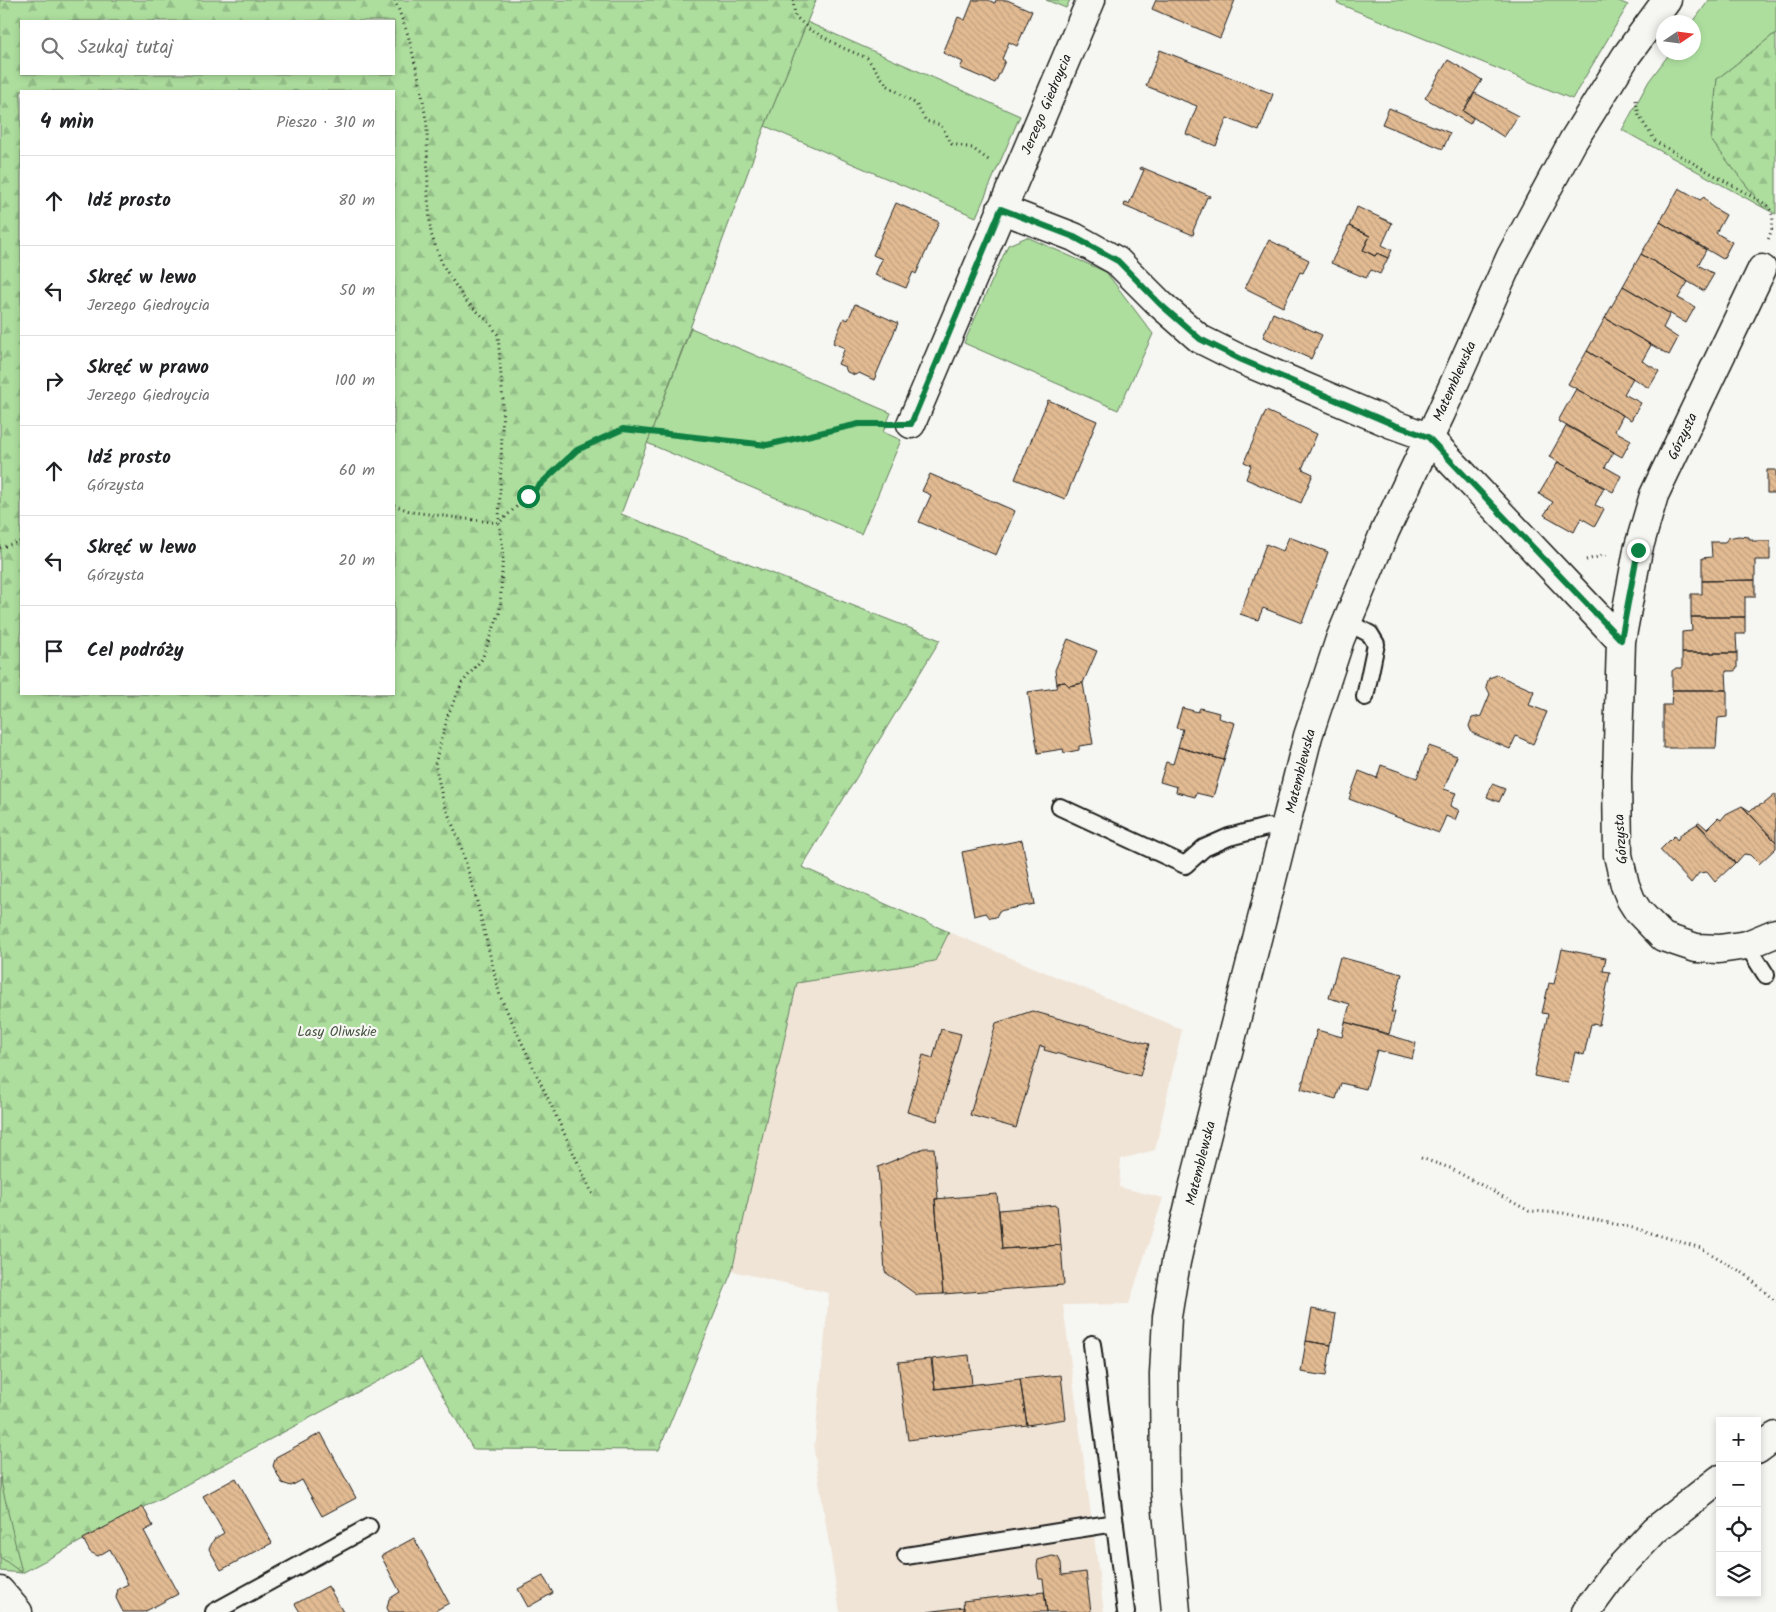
<!DOCTYPE html>
<html lang="pl">
<head>
<meta charset="utf-8">
<style>
	body { margin:0; font-family:Kalam,sans-serif; background:#f6f6f6; color:#202124 }
	.controls { position:absolute; right:15px; bottom:15px; display:grid; overflow:hidden; border-radius:0px; box-shadow:0 2px 8px #0003 }
	.controls button { width:45px; height:45px; display:grid; place-items:center; padding:0; border:0; border-bottom:1px solid #e0e0e0; background:#fff; color:#202124; font:25px sans-serif }
	.compass { position:absolute; left:1656px; top:15px; width:45px; height:45px; border-radius:50%; background:#fff; box-shadow:0 2px 8px #0003; rotate:77deg }
	.stop { position:absolute; width:15px; height:15px; margin:-11px; border:4px solid #0b8043; border-radius:50%; background:#fff }
	.stop.end { background:#0b8043; border-color:#fff; box-shadow:0 1px 5px #0008 }
	.list { margin:0; padding:0; list-style:none }
	h2 { display:flex; justify-content:space-between; align-items:center; height:65px; margin:0; padding:0 20px; font-size:21px }
	h2 small { font-size:16px; font-weight:400; color:#757577 }
	.list li { display:grid; grid-template-columns:32px 1fr auto; gap:15px; align-items:center; box-sizing:border-box; height:90px; padding:0 20px; border-top:1px solid #e0e0e0 }
	.list b { display:block; font-size:19px; white-space:nowrap }
	.list p { margin:0; font-size:16px; white-space:nowrap; color:#757577 }
	.list em { font-size:16px; font-style:normal; color:#757577 }
	.icon { flex:none; width:28px; height:28px; fill:none; stroke:currentColor; stroke-width:2; stroke-linecap:round; stroke-linejoin:round }
	.map { position:relative; flex:none; width:1776px; height:1612px; overflow:hidden }
	.search { position:absolute; background:#fff; box-shadow:0 2px 8px #0003; left:20px; top:20px; width:375px; height:55px; display:flex; align-items:center; gap:12px; box-sizing:border-box; padding:0 18px; border-radius:0px; color:#757577; font-size:19px }
	.panel { position:absolute; background:#fff; box-shadow:0 2px 8px #0003; left:20px; top:90px; width:375px; height:605px; border-radius:0px }
	.map>svg:first-child { display:block }
</style>
</head>
<body>
<div class="map">
<svg width="1776" height="1612" viewBox="0 0 1776 1612">
	<defs>
		<pattern id="forest-firs" width="22" height="20" patternUnits="userSpaceOnUse" patternTransform="scale(1.25)"><rect width="22" height="20" fill="#adde9e"/><path d="M5 1l3.5 6h-7zM16 11l3.5 6h-7z" fill="#94be88"/></pattern>
		<pattern id="park-crowns" width="20" height="18" patternUnits="userSpaceOnUse" patternTransform="scale(1.25)"><rect width="20" height="18" fill="#adde9e"/><path d="M2 6a3 3 0 1 1 6 0M12 15a3 3 0 1 1 6 0" fill="none" stroke="#94be88"/></pattern>
		<pattern id="building-back-hatch" width="6" height="6" patternUnits="userSpaceOnUse" patternTransform="scale(1.25)"><rect width="6" height="6" fill="#e2bb93"/><path d="M-1 5l2 2M0 0l6 6M5-1l2 2" fill="none" stroke="#c1a07e"/></pattern>
	</defs>
	<rect width="100%" height="100%" fill="#f6f6f2"/>
	<filter id="ink" filterUnits="userSpaceOnUse"><feTurbulence type="fractalNoise" baseFrequency=".02" numOctaves="2"/><feDisplacementMap in="SourceGraphic" scale="10" xChannelSelector="R" yChannelSelector="G"/><feConvolveMatrix kernelMatrix="1 2 1 2 8 2 1 2 1" color-interpolation-filters="sRGB"/></filter>
	<g filter="url(#ink)">
		<path fill="#f0e4d6" d="M949,932L1182,1029L1155,1150L1121,1159L1119,1187L1163,1198L1129,1304L1063,1305L1104,1612H840L814,1450L829,1293L732,1271L797,983L935,961Z"/>
		<path fill="#adde9e" stroke="#647d5d" d="M1046,0H1070L1066,8Z
			M1338,0H1616L1628,5L1572,99L1337,3Z
			M1709,0H1776V35H1773L1717,79L1711,140L1764,208L1622,130L1649,81L1670,53L1694,52L1693,22Z
			M807,22L1020,116L976,217L765,126Z
			M1027,237L1106,272L1153,334L1118,410L964,343L1008,245Z
			M691,328L891,413L883,432L901,440L861,534L647,443Z"/>
		<path fill="url(#forest-firs)" stroke="#647d5d" fill-rule="evenodd" d="M0,0H816L765,126L621,514L940,640L802,867L949,932L935,961L797,983L732,1271L659,1450L473,1449L421,1358L22,1573L0,1571ZM21,21H394V74H21ZM21,91H394V694H21Z
			M1773,35H1776V214L1764,208L1711,140L1717,79Z"/>
		<path fill="url(#park-crowns)" stroke="#647d5d" d="M0,1477L22,1573L0,1557Z"/>
		<path fill="url(#building-back-hatch)" stroke="#1c1c1c" d="M973,0H988L995,3L996,0H1007L1032,11L1017,46L1009,42L1002,59L1005,61L995,83L960,68L963,62L943,53L958,17L965,20Z
			M1156,0H1235L1220,38L1152,9Z
			M1160,50L1273,94L1259,131L1227,118L1216,146L1186,134L1197,106L1146,86Z
			M1448,60L1482,80L1463,111L1473,118L1470,124L1425,98Z
			M1475,93L1518,116L1504,137L1463,111Z
			M1389,108L1450,133L1443,149L1382,124Z
			M1141,167L1210,196L1209,198L1207,197L1193,231L1194,232L1193,235L1124,206L1125,203L1129,204L1144,170L1140,169Z
			M1679,188L1700,200L1704,197L1712,207L1726,215L1716,233L1732,242L1723,259L1660,222Z
			M896,203L939,222L916,274L913,272L906,288L875,275L882,259L873,255Z
			M1357,207L1392,223L1382,245L1392,250L1388,258L1377,253L1375,256L1363,250L1370,236L1349,226Z
			M1660,222L1706,250L1698,265L1714,274L1704,291L1641,254Z
			M1349,226L1370,236L1363,250L1375,256L1377,253L1388,258L1380,274L1371,270L1366,278L1331,263Z
			M1269,240L1309,260L1303,273L1300,272L1283,307L1245,288Z
			M1641,254L1688,282L1678,298L1695,307L1686,323L1623,286Z
			M1623,286L1670,314L1663,328L1678,338L1669,355L1605,318Z
			M855,304L898,323L874,380L859,373L855,375L847,372L845,367L838,364L845,348L833,343L844,318L848,320Z
			M1273,313L1322,335L1311,359L1263,337Z
			M1605,318L1651,345L1642,361L1659,371L1649,388L1587,351Z
			M1587,351L1633,378L1624,394L1641,403L1631,420L1568,384Z
			M1576,389L1623,415L1615,431L1631,440L1622,457L1558,421Z
			M1048,400L1097,421L1065,499L1015,479Z
			M1266,411L1317,434L1302,469L1313,474L1301,503L1246,479L1251,465L1244,462Z
			M1567,425L1614,452L1605,467L1621,476L1613,492L1549,457Z
			M1558,462L1604,488L1595,505L1604,509L1595,526L1581,518L1574,532L1544,515L1553,502L1539,494Z
			M1767,470H1776V493H1767Z
			M930,474L1015,511L996,555L919,522L931,495L922,491Z
			M1738,536L1749,537V539H1752V541H1770V560H1755V580L1702,581V558L1712,557L1711,542H1725L1728,538Z
			M1289,537L1328,552L1302,623L1263,608L1258,620L1240,614L1266,544L1283,551Z
			M1755,580V597H1745V617H1691V594H1702V581Z
			M1691,617H1745V634H1736L1737,653H1682V632L1692,631Z
			M1068,639L1097,651L1083,683L1069,686L1065,682L1058,683L1057,685L1055,670Z
			M1682,653H1737V669L1734,671H1726L1727,690H1672V671L1676,668H1682Z
			M1497,675L1534,691L1529,705L1547,712L1533,744L1516,736L1510,749L1472,733L1469,726L1472,718L1481,716L1490,694L1486,686L1489,678Z
			M1065,682L1069,686L1083,683L1093,744L1079,746V750L1064,753L1063,749L1038,753L1028,692L1056,688L1058,683Z
			M1672,690H1727V717L1718,718L1716,748H1663V705H1671Z
			M1182,708L1198,712L1200,708L1219,713L1218,718L1235,723L1224,760L1178,747L1183,729L1176,728Z
			M1429,746L1457,756L1444,789L1456,793L1450,806L1459,810L1455,820L1446,816L1439,833L1349,799L1359,771L1377,778L1381,765L1417,778Z
			M1178,747L1224,760L1213,797L1196,793L1195,797L1176,792L1177,787L1160,782L1166,762L1173,764Z
			M1492,784L1505,789L1499,802L1487,797Z
			M1776,794V842L1742,806L1750,811L1753,808L1765,803Z
			M1742,806L1776,842V848L1759,864L1750,855L1744,854L1736,863L1697,823L1699,822L1707,829L1718,818L1721,820L1726,814Z
			M1697,824L1735,863L1715,882L1707,872L1699,873L1691,883L1660,850L1674,836L1677,840L1681,834Z
			M1022,840L1034,904L999,911L996,917L990,918L986,913L974,916L962,852Z
			M1562,949L1606,958L1603,971L1610,972L1599,1025L1591,1024L1584,1055L1575,1052L1568,1083L1534,1076L1548,1014L1542,1013L1549,983L1554,984Z
			M1340,957L1402,974L1391,1012H1395L1389,1034L1345,1022L1350,1004L1329,998Z
			M1032,1011L1149,1044L1140,1076L1044,1050L1045,1047L1040,1046L1016,1128L970,1115L996,1023Z
			M1345,1022L1416,1043L1412,1059L1377,1050L1366,1089L1341,1083L1336,1099L1301,1089L1317,1030L1342,1037Z
			M941,1029L961,1034L937,1121L907,1112L923,1055L933,1058Z
			M924,1148H934L938,1199H935L943,1294L917,1295L885,1272L878,1167Z
			M997,1194L1002,1249L1061,1245L1064,1285L943,1294L935,1199Z
			M1057,1205L1061,1245L1002,1249L999,1210Z
			M1312,1309L1336,1314L1331,1345L1306,1341Z
			M1306,1341L1331,1345L1326,1376L1301,1372Z
			M969,1355L972,1385L935,1389L932,1359Z
			M931,1359L935,1389L1020,1379L1027,1425L908,1440L898,1362Z
			M1061,1375L1066,1419L1027,1425L1020,1379Z
			M321,1433L356,1498L322,1516L302,1480L291,1486L282,1483L273,1466L276,1457Z
			M236,1478L272,1543L221,1570L209,1549L214,1539L224,1533L203,1496Z
			M143,1507L153,1526L144,1531L178,1594L144,1612H123L116,1598L118,1589L128,1584L110,1549L98,1556L90,1552L83,1539Z
			M414,1538L449,1603L433,1612H389L387,1608L389,1599L400,1592L381,1556Z
			M1052,1556L1058,1557L1061,1563L1062,1575L1086,1572L1091,1612H1047L1043,1579H1039L1037,1566L1038,1560Z
			M543,1576L553,1593L528,1607L518,1589Z
			M328,1586L343,1612H300L295,1604Z
			M1044,1592L1047,1612H964L963,1601Z
			M964,1607V1612H927Z"/>
		<g fill="none" stroke-linecap="round" stroke-linejoin="round">
			<g stroke="#1c1c1c" stroke-width="20">
				<path id="lane" d="M1347,622L1370,634L1376,644L1365,697
					M1060,807L1185,865L1204,848L1229,837L1267,827L1285,830
					M1747,945L1766,975
					M1092,1344L1126,1612
					M906,1556L1115,1523
					M214,1612L369,1527"/>
			</g>
			<g stroke="#1c1c1c" stroke-width="31">
				<path id="street" d="M1001,209L1074,237L1117,261L1160,304L1200,339L1242,360L1392,424L1428,437L1621,641
					M1762,269L1654,495L1638,550L1621,641L1617,778L1618,855L1625,885L1631,900L1638,911L1663,937L1696,948L1719,949L1747,945L1776,933
					M911,424L1091,0
					M1757,1450L1776,1436
					M0,1591L18,1612
					M1586,1612L1613,1575L1655,1530L1720,1479"/>
			</g>
			<g stroke="#1c1c1c" stroke-width="31">
				<path id="secondary" d="M1176,1612L1165,1488L1164,1374L1167,1317L1176,1262L1192,1192L1261,923L1308,736L1340,639L1385,531L1441,413L1511,256L1573,141L1626,56L1667,0"/>
			</g>
			<path stroke="#1c1c1c" stroke-width="3" stroke-dasharray="1 4" stroke-linecap="butt" d="M395,0L408,35L421,87L427,127L428,198L431,234L443,266L465,300L490,323L498,335L503,402L499,523L503,549L500,611L482,659L462,683L448,715L435,764L443,801L460,843L475,894L500,996L594,1197
				M793,0L795,16L809,29L843,48L867,58L887,85L916,104L926,121L941,125L952,144L972,148L990,161
				M1636,100L1639,116L1656,142L1767,205C1776,216 1773,227 1768,240
				M394,505L412,512L499,523L577,450L623,429L767,445L859,424H880
				M0,548L21,541
				M1586,560L1606,555
				M1421,1158L1450,1168L1529,1211L1563,1213L1638,1229L1701,1248L1745,1274L1776,1302"/>
			<use href="#lane" stroke="#f6f6f2" stroke-width="16"/>
			<use href="#street" stroke="#f6f6f2" stroke-width="28"/>
			<use href="#secondary" stroke="#f6f6f2" stroke-width="28"/>
		</g>
	</g>
	<g fill="none" stroke-linecap="round" stroke-linejoin="round" filter="url(#ink)">
		<path stroke="#0b8043" stroke-width="6" d="M528,496L577,450L623,429L767,445L859,424H911L1001,209L1074,237L1118,261L1160,304L1200,339L1242,360L1392,424L1428,437L1621,640L1638,550"/>
	</g>
	<g text-anchor="middle" stroke-width="4.5" stroke-linejoin="round" paint-order="stroke">
		<g font-size="14" fill="#1c1c1c" stroke="#f6f6f2">
			<text transform="translate(1046 104) rotate(-67)" y="5">Jerzego Giedroycia</text>
			<text transform="translate(1454 381) rotate(-66)" y="5">Matemblewska</text>
			<text transform="translate(1682 436) rotate(-64)" y="5">Górzysta</text>
			<text transform="translate(1300 771) rotate(-76)" y="5">Matemblewska</text>
			<text transform="translate(1620 839) rotate(-94)" y="5">Górzysta</text>
			<text transform="translate(1200 1163) rotate(-76)" y="5">Matemblewska</text>
		</g>
		<g font-size="14" fill="#485643" stroke="#f6f6f2">
			<text x="337" y="1036">Lasy Oliwskie</text>
		</g>
	</g>
</svg>
<div class="controls">
<button>+</button>
<button>−</button>
<button><svg class="icon" aria-label="locate" viewBox="0 0 24 24"><circle cx="12" cy="12" r="6"/><path d="M12 2v4M12 18v4M2 12h4M18 12h4"/></svg></button>
<button><svg class="icon" aria-label="layers" viewBox="0 0 24 24"><path d="M12 4l9 5-9 5-9-5zM3 14l9 5 9-5"/></svg></button>
</div>
<svg class="compass" viewBox="-18 -18 36 36"><path d="M0-13l5 13h-10z" fill="#e53935"/><path d="M0 13l5-13h-10z" fill="#757577"/></svg>
<div class="stop" style="left:528px;top:496px"></div>
<div class="stop end" style="left:1638px;top:550px"></div>
<div class="search"><svg class="icon" aria-label="search" viewBox="0 0 24 24"><circle cx="10" cy="10" r="6"/><path d="M15 15l6 6"/></svg>Szukaj tutaj</div>
<section class="panel">
<h2>4 min<small>Pieszo · 310 m</small></h2>
<ul class="list">
<li><svg class="icon" aria-label="ahead" viewBox="0 0 24 24"><path d="M12 20V5M6 11l6-6 6 6"/></svg><div><b>Idź prosto</b></div><em>80 m</em></li>
<li><svg class="icon" aria-label="left" viewBox="0 0 24 24"><path d="M17 20v-9H6M10 6l-5 5 5 5"/></svg><div><b>Skręć w lewo</b><p>Jerzego Giedroycia</p></div><em>50 m</em></li>
<li><svg class="icon" aria-label="right" viewBox="0 0 24 24"><path d="M7 20v-9h11M14 6l5 5-5 5"/></svg><div><b>Skręć w prawo</b><p>Jerzego Giedroycia</p></div><em>100 m</em></li>
<li><svg class="icon" aria-label="ahead" viewBox="0 0 24 24"><path d="M12 20V5M6 11l6-6 6 6"/></svg><div><b>Idź prosto</b><p>Górzysta</p></div><em>60 m</em></li>
<li><svg class="icon" aria-label="left" viewBox="0 0 24 24"><path d="M17 20v-9H6M10 6l-5 5 5 5"/></svg><div><b>Skręć w lewo</b><p>Górzysta</p></div><em>20 m</em></li>
<li><svg class="icon" aria-label="arrive" viewBox="0 0 24 24"><path d="M6 21V4h12l-3 4 3 4H6"/></svg><div><b>Cel podróży</b></div></li>
</ul>
</section>
</div>
</body>
</html>
